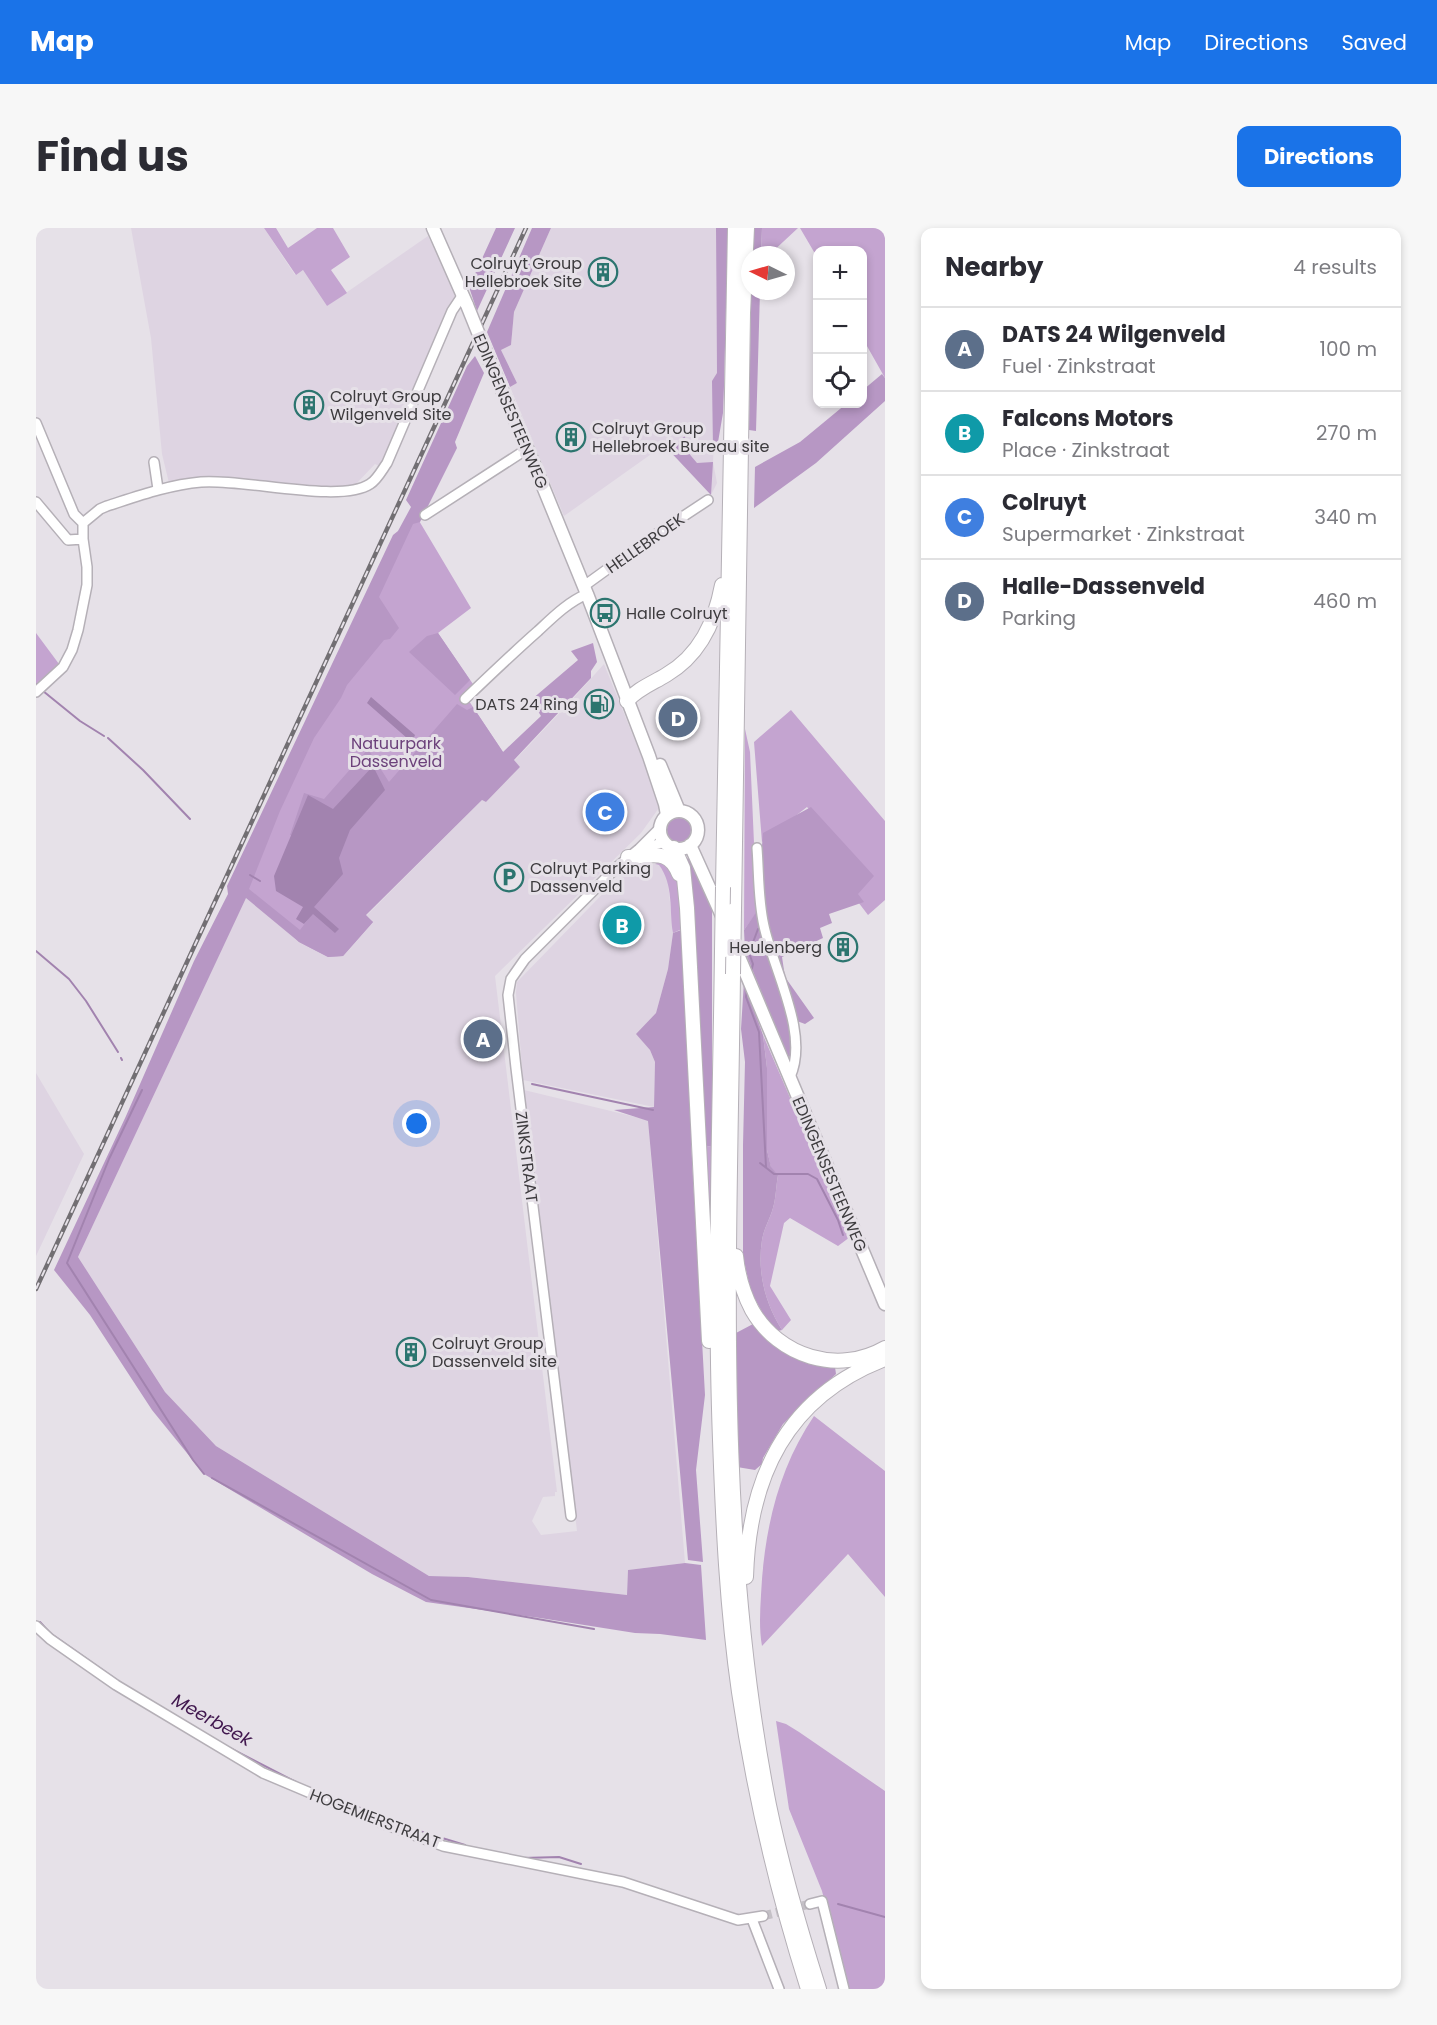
<!DOCTYPE html>
<html lang="en">
<head>
<meta charset="utf-8">
<style>
	body { margin:0; font-family:Poppins,sans-serif; background:#f7f7f7; color:#2b2b33 }
	.controls { position:absolute; right:18px; top:18px; display:grid; overflow:hidden; border-radius:12px; box-shadow:0 3px 9px #0003 }
	.controls button { width:54px; height:54px; display:grid; place-items:center; padding:0; border:0; border-bottom:2px solid #e1e1e2; background:#fff; color:#2b2b33; font:30px sans-serif }
	.compass { position:absolute; left:705px; top:18px; width:54px; height:54px; border-radius:50%; background:#fff; box-shadow:0 3px 9px #0003; rotate:275deg }
	.you { position:absolute; left:381px; top:896px; width:21px; height:21px; margin:-15px; border:4px solid #fff; border-radius:50%; background:#1a73e8; box-shadow:0 0 0 9px #1a73e833 }
	.badge { display:grid; place-items:center; width:39px; height:39px; border-radius:50%; background:#1a73e8; color:#fff; font-size:20px; font-weight:700 }
	.pin { position:absolute; translate:-50% -50%; border:3px solid #fff; box-shadow:0 2px 6px #0006 }
	.list { margin:0; padding:0; list-style:none }
	h2 { display:flex; justify-content:space-between; align-items:center; height:78px; margin:0; padding:0 24px; font-size:26px }
	h2 small { font-size:20px; font-weight:400; color:#7c7c81 }
	.list li { display:grid; grid-template-columns:39px 1fr auto; gap:18px; align-items:center; box-sizing:border-box; height:84px; padding:0 24px; border-top:2px solid #e1e1e2 }
	.list b { display:block; font-size:22px; white-space:nowrap }
	.list p { margin:0; font-size:20px; white-space:nowrap; color:#7c7c81 }
	.list em { font-size:20px; font-style:normal; color:#7c7c81 }
	.icon { flex:none; width:33px; height:33px; fill:none; stroke:currentColor; stroke-width:2; stroke-linecap:round; stroke-linejoin:round }
	.map { position:relative; flex:none; width:849px; height:1761px; overflow:hidden; border-radius:12px }
	header { display:flex; align-items:center; gap:36px; box-sizing:border-box; height:84px; padding:0 30px; background:#1a73e8; color:#fff }
	header strong { font-size:28px }
	nav { display:flex; gap:33px; margin-inline-start:auto; font-size:21px }
	.intro { display:flex; align-items:center; justify-content:space-between; box-sizing:border-box; height:144px; padding:0 36px }
	h1 { margin:0; font-size:42px }
	.button { padding:15px 27px; border-radius:12px; background:#1a73e8; color:#fff; font-size:21px; font-weight:700 }
	main { display:flex; gap:36px; padding:0 36px }
	aside { flex:1; background:#fff; border-radius:12px; box-shadow:0 3px 9px #0003 }
	.map>svg:first-child { display:block }
</style>
</head>
<body>
<header>
<strong>Map</strong>
<nav><a>Map</a><a>Directions</a><a>Saved</a></nav>
</header>
<div class="intro"><h1>Find us</h1><a class="button">Directions</a></div>
<main>
<div class="map">
<svg width="849" height="1761" viewBox="0 0 849 1761">
	<rect width="100%" height="100%" fill="#e6e1e8"/>
	<path fill="#ded4e2" d="M95,0H228L259,47L267,42L291,78L392,8L418,63L420,81L352,243L339,236L319,257L305,260L182,250L133,255L126,226L115,110Z
		M515,0H680L681,146L677,234L681,255L675,267L628,217L528,288L474,159L481,155L465,122L475,117L478,84Z
		M568,436L625,577L605,605L459,748L521,1264H519V1268L507,1269L496,1293L505,1307L541,1303L488,862L612,892L649,1335L592,1342L591,1367L432,1349L393,1348L180,1218L129,1164L42,1029L210,669L263,714L292,729L336,693L330,688L446,572L450,574L484,539L478,533L533,475Z
		M619,636L623,637L629,645L632,654L637,705L632,741L620,785L601,806L614,822L619,834L618,879L487,852L480,765L481,754L585,647L587,649L601,638Z
		M0,845L48,926L0,1028Z"/>
	<path fill="#c4a4d0" d="M228,0H240L252,20L281,0H297L314,29L295,42L311,65L291,78L267,42L260,47Z
		M726,0H762L733,27H725Z
		M764,0H849V150L827,111L826,22H782L781,29Z
		M379,286L435,380L402,405L439,459L433,473L467,524L326,685L337,694L307,728L292,729L263,714L212,661L217,636Z
		M0,405L23,436L16,446L0,458Z
		M755,482L849,593V672L832,687L816,666L832,649L771,579L726,614L718,514Z
		M709,501L714,524L721,684L708,702Z
		M625,631L643,654L646,701L637,705C633,682 638,657 623,637L619,636L623,634Z
		M727,807L814,1009L802,1018L754,990L748,995L734,1058L755,1092L746,1102C729,1075 721,1044 726,1012C728,1000 734,991 737,980C740,970 740,958 742,947L735,940L731,922V840Z
		M667,917L676,919L678,1059Z
		M778,1188L849,1243V1369L812,1326L726,1418C723,1401 724,1384 725,1367C728,1303 742,1241 778,1188Z
		M740,1493L750,1496L763,1504L849,1563V1761H811L786,1663L753,1581Z"/>
	<path fill="#b797c4" d="M460,0H479L441,83L433,59Z
		M496,0H515L478,84L475,117L465,122L481,155L474,159L451,104Z
		M680,0H692L688,158L687,185L681,220H677L676,153L681,145Z
		M716,0H726L725,27H715Z
		M715,63H724L720,203L713,202Z
		M439,128L448,145L419,214L421,220L384,294L377,296L343,369L363,400L354,411L348,412L311,457L305,470L278,510L244,583L213,661L264,702L277,685L263,609L254,607L268,565L288,571L332,521L353,554L421,476L431,482L437,479L467,524L505,488L495,472L542,432L535,423L557,415L561,434L555,443V450L478,532L484,539L450,574L446,572L330,687L337,694L307,728L292,729L263,714L210,670L42,1029L129,1164L180,1218L393,1348L432,1349L591,1367L592,1342L649,1335L665,1337L670,1412L624,1406L599,1405L504,1390L390,1374L336,1346L168,1246L116,1182L54,1087L18,1042L90,888L158,733L192,666L191,658L357,307L362,303L375,279L370,272L431,138Z
		M846,146L849,150V173L780,235L718,280L719,239L764,214L810,176H826L827,162Z
		M649,208L650,222L661,235L677,234L675,267L628,217L630,213L635,219Z
		M402,405L434,452L419,467L373,424L391,408Z
		M775,579L838,648L822,666L828,674L793,686L796,695L784,700L787,710L746,729L749,749L778,790L769,796L761,793L754,796L756,828L752,829L709,724L708,702L721,683L727,605Z
		M631 602a12 12 0 1 1 24 0a12 12 0 1 1-24 0Z
		M646,628L653,631L676,681V919L667,917Z
		M645,702L656,838L655,912L669,1167L660,1242L667,1334L652,1332L612,893L578,882L618,879L619,834L614,822L600,806L620,785L632,741L637,705Z
		M708,753L727,807L731,840V922L735,939L742,947C740,958 740,970 737,980C734,991 728,1000 726,1012C721,1044 729,1075 746,1102L742,1103L731,1093L715,1064L707,1029V917L709,834L705,801Z
		M717,1096L753,1127L799,1139L800,1146L747,1196L727,1230L726,1236L719,1242L701,1239L700,1105Z"/>
	<path fill="#a283af" d="M335,469L379,507L377,512L372,511L331,475Z
		M337,538L349,562L314,602L303,630L307,646L278,679L303,701L299,705L277,686L268,696L260,691L267,679L240,663L238,648L272,567L297,581Z"/>
	<g fill="none" stroke-linecap="round" stroke-linejoin="round">
		<path stroke="#a283af" stroke-width="2" d="M0,456V457
			M7,463L44,493L68,508
			M72,510L107,542L154,591
			M214,647L224,653
			M0,723L33,751L50,773L82,824
			M715,744L717,736L713,725L722,701
			M711,761L710,769L723,804L730,939
			M85,830L86,832
			M496,856L617,882
			M106,862L73,931L31,1035L157,1232L168,1246
			M724,935L738,946H772L781,951L802,992L807,1007
			M176,1250L395,1372L558,1401
			M4,1394L14,1405L88,1457
			M190,1518L260,1554
			M306,1574L349,1588
			M356,1591L380,1602L429,1617
			M486,1630L523,1629L545,1636
			M802,1676L849,1689"/>
		<path stroke="#c4c0c6" stroke-width="9" stroke-dasharray="9 4.5" stroke-linecap="butt" d="M727,1688L774,1676"/>
		<g stroke="#b5b0b7" stroke-width="12">
			<path id="minor" d="M0,195L38,286L47,295V311L51,339V357L42,402L36,422L27,439L0,464
				M118,234L122,261
				M0,274L32,312L47,311
				M389,287L491,221
				M47,295L64,281L71,278C102,268 132,257 165,254C206,250 304,276 334,256C341,252 346,242 351,235L416,83L426,68
				M548,358L613,311L672,272
				M429,471C453,448 477,425 502,403C517,389 532,374 551,366
				M721,620C723,646 722,672 728,698C737,741 774,806 754,849
				M605,621L629,614
				M535,1288L480,840L472,767L475,751L489,731L580,640L603,621L624,600
				M0,1398L14,1411L80,1457L227,1545L348,1596L407,1618L587,1654L702,1692L727,1688
				M774,1676L786,1673L808,1761
				M716,1691L743,1761"/>
		</g>
		<g stroke="#b5b0b7" stroke-width="15">
			<path id="major" d="M397,0L431,77
				M454,134L495,229L551,366L613,528L629,576L631,587
				M624,537L643,583
				M624 602a19 19 0 1 1 38 0a19 19 0 1 1-38 0Z
				M654,617L687,690
				M698,717L849,1076"/>
		</g>
		<g stroke="#b5b0b7" stroke-width="16">
			<path id="highway" d="M591,473C601,461 617,455 630,447C664,427 679,394 686,357
				M638,620L647,640L651,680L673,1113
				M592,629C615,629 632,619 643,646
				M687,659L699,0
				M698,682L707,85L711,0
				M686,723C684,886 678,1049 684,1212C687,1296 691,1381 703,1464C718,1565 741,1664 772,1761
				M697,746C694,1023 679,1304 733,1577C746,1640 764,1701 783,1761
				M700,1028C702,1047 707,1065 716,1082C743,1129 802,1147 849,1120
				M710,1349C713,1249 750,1169 849,1131"/>
		</g>
		<use href="#minor" stroke="#fff" stroke-width="9"/>
		<use href="#major" stroke="#fff" stroke-width="12"/>
		<use href="#highway" stroke="#fff" stroke-width="14"/>
		<g stroke="#726f73" stroke-width="4.5">
			<path id="rail" d="M0,1061L490,0"/>
		</g>
		<use href="#rail" stroke="#e6e1e8" stroke-width="2" stroke-dasharray="7" stroke-linecap="butt"/>
		<g stroke="#b5b0b7" stroke-width="15" stroke-linecap="butt">
			<path id="major-bridge" d="M431,77L454,134"/>
		</g>
		<g stroke="#b5b0b7" stroke-width="16" stroke-linecap="butt">
			<path id="highway-bridge" d="M686,723L687,659
				M697,746L698,682"/>
		</g>
		<use href="#major-bridge" stroke="#fff" stroke-width="12"/>
		<use href="#highway-bridge" stroke="#fff" stroke-width="14"/>
	</g>
	<defs>
		<g id="building-ring" transform="scale(1.5)"><circle r="9.5" fill="#e6e1e8" stroke="#2c756f" stroke-width="1.5"/><path d="M-4-6H4V6H1V3H-1V6H-4ZM-2.5-4.3h1.7v1.8h-1.7ZM.8-4.3h1.7v1.8H.8ZM-2.5-1h1.7V.8h-1.7ZM.8-1h1.7V.8H.8Z" fill="#2c756f"/></g>
		<g id="bus-ring" transform="scale(1.5)"><circle r="9.5" fill="#e6e1e8" stroke="#2c756f" stroke-width="1.5"/><path d="M-5-6H5V4H4V6H2V4H-2V6H-4V4H-5ZM-3.5-4V0h7V-4ZM-3.5 1.2v1.5H-2V1.2ZM2 1.2v1.5H3.5V1.2Z" fill="#2c756f"/></g>
		<g id="fuel-ring" transform="scale(1.5)"><circle r="9.5" fill="#e6e1e8" stroke="#2c756f" stroke-width="1.5"/><path d="M-5.5-6h7V0h2V4h1.3V-2.5L3-4.5l.8-.8L6-3V5H2.5V1h-1V6h-7ZM-4.2-4.7v3.2H.2V-4.7Z" fill="#2c756f"/></g>
		<g id="parking-ring" transform="scale(1.5)"><circle r="9.5" fill="#e6e1e8" stroke="#2c756f" stroke-width="1.5"/><path d="M-3.5-5.5H1a3.5 3.5 0 0 1 0 7H-1V5.5H-3.5ZM-1-3.4V-.6H.8a1.4 1.4 0 0 0 0-2.8Z" fill="#2c756f"/></g>
	</defs>
	<g fill-rule="evenodd">
		<use href="#building-ring" x="567" y="44"/>
		<use href="#building-ring" x="273" y="177"/>
		<use href="#building-ring" x="535" y="209"/>
		<use href="#bus-ring" x="569" y="385"/>
		<use href="#fuel-ring" x="563" y="476"/>
		<use href="#parking-ring" x="473" y="649"/>
		<use href="#building-ring" x="807" y="719"/>
		<use href="#building-ring" x="375" y="1124"/>
	</g>
	<g text-anchor="middle" stroke-width="6" stroke-linejoin="round" paint-order="stroke">
		<g font-size="16" fill="#3d3b3e" stroke="#e6e1e8" text-anchor="start">
			<text x="546" y="41" text-anchor="end">Colruyt Group<tspan x="546" dy="18">Hellebroek Site</tspan></text>
			<text x="294" y="174">Colruyt Group<tspan x="294" dy="18">Wilgenveld Site</tspan></text>
			<text x="556" y="206">Colruyt Group<tspan x="556" dy="18">Hellebroek Bureau site</tspan></text>
			<text x="590" y="391">Halle Colruyt</text>
			<text x="542" y="482" text-anchor="end">DATS 24 Ring</text>
			<text x="494" y="646">Colruyt Parking<tspan x="494" dy="18">Dassenveld</tspan></text>
			<text x="786" y="725" text-anchor="end">Heulenberg</text>
			<text x="396" y="1121">Colruyt Group<tspan x="396" dy="18">Dassenveld site</tspan></text>
		</g>
		<g font-size="16" fill="#3d3b3e" stroke="#e6e1e8">
			<text transform="translate(475 183) rotate(67)" y="6">EDINGENSESTEENWEG</text>
			<text transform="translate(609 315) rotate(-35)" y="6">HELLEBROEK</text>
			<text transform="translate(491 929) rotate(83)" y="6">ZINKSTRAAT</text>
			<text transform="translate(794 946) rotate(67)" y="6">EDINGENSESTEENWEG</text>
			<text transform="translate(339 1590) rotate(21)" y="6">HOGEMIERSTRAAT</text>
		</g>
		<g font-size="16" fill="#6c417b" stroke="#e6e1e8">
			<text x="360" y="521">Natuurpark<tspan x="360" dy="18">Dassenveld</tspan></text>
		</g>
		<g font-size="18" font-style="italic" fill="#40174e" stroke="#e6e1e8">
			<text transform="translate(176 1492) rotate(29)" y="6">Meerbeek</text>
		</g>
	</g>
</svg>
<div class="controls">
<button>+</button>
<button>−</button>
<button><svg class="icon" aria-label="locate" viewBox="0 0 24 24"><circle cx="12" cy="12" r="6"/><path d="M12 2v4M12 18v4M2 12h4M18 12h4"/></svg></button>
</div>
<svg class="compass" viewBox="-18 -18 36 36"><path d="M0-13l5 13h-10z" fill="#e53935"/><path d="M0 13l5-13h-10z" fill="#7c7c81"/></svg>
<div class="you"></div>
<div class="pin badge" style="left:447px;top:811px;background:#5c6f8a">A</div>
<div class="pin badge" style="left:586px;top:697px;background:#0f9aa8">B</div>
<div class="pin badge" style="left:569px;top:584px;background:#3f7fe0">C</div>
<div class="pin badge" style="left:642px;top:490px;background:#5c6f8a">D</div>
</div>
<aside>
<h2>Nearby<small>4 results</small></h2>
<ul class="list">
<li><span class="badge" style="background:#5c6f8a">A</span><div><b>DATS 24 Wilgenveld</b><p>Fuel · Zinkstraat</p></div><em>100 m</em></li>
<li><span class="badge" style="background:#0f9aa8">B</span><div><b>Falcons Motors</b><p>Place · Zinkstraat</p></div><em>270 m</em></li>
<li><span class="badge" style="background:#3f7fe0">C</span><div><b>Colruyt</b><p>Supermarket · Zinkstraat</p></div><em>340 m</em></li>
<li><span class="badge" style="background:#5c6f8a">D</span><div><b>Halle-Dassenveld</b><p>Parking</p></div><em>460 m</em></li>
</ul>
</aside>
</main>
</body>
</html>
